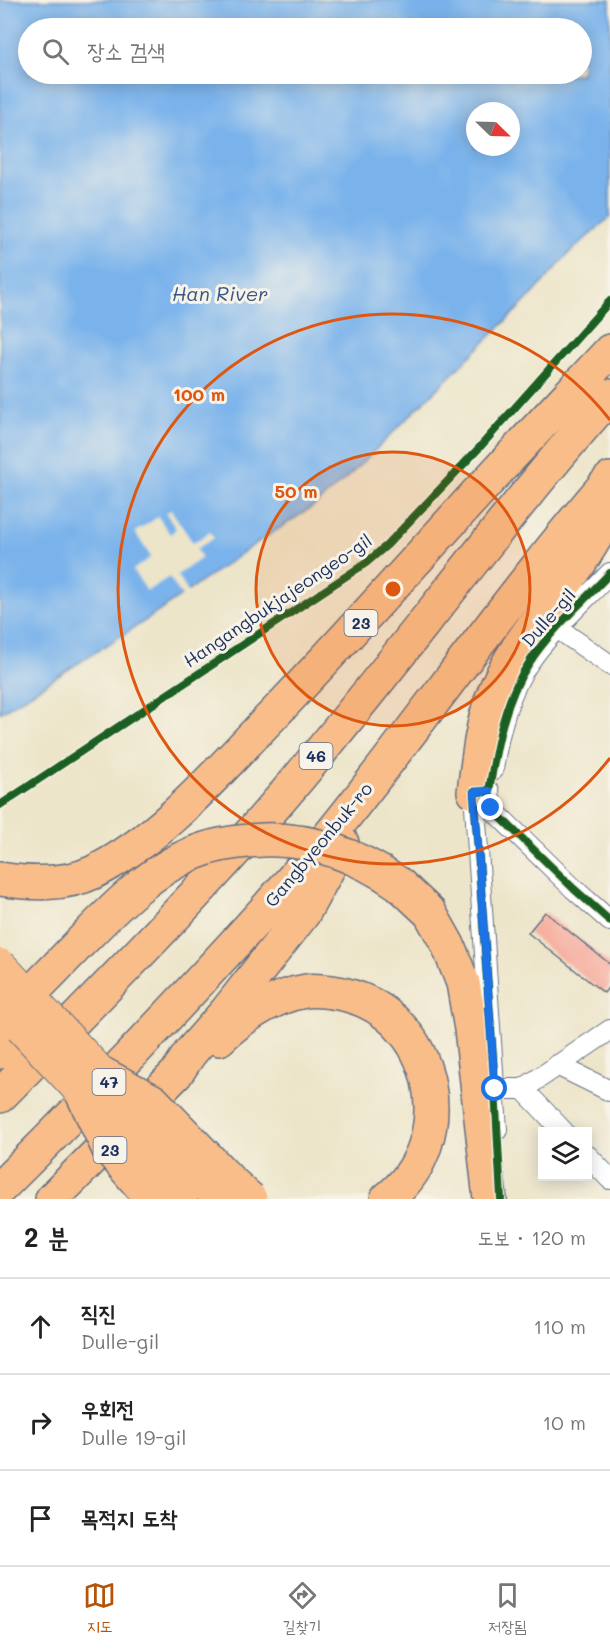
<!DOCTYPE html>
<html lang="ko">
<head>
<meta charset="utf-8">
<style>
	body { margin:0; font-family:Mali,"Poor Story",sans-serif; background:#f6f6f6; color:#222 }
	.controls { position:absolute; right:18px; bottom:18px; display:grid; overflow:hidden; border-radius:0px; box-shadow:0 3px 15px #0003 }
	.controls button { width:54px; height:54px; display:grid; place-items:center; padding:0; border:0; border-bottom:2px solid #e0e0e0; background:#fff; color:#222; font:30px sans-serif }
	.compass { position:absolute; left:466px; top:102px; width:54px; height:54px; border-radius:50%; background:#fff; box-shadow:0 3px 15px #0003; rotate:113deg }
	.stop { position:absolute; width:18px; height:18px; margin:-14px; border:4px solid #1a73e8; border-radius:50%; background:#fff }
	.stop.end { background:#1a73e8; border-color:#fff; box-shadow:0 2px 6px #0008 }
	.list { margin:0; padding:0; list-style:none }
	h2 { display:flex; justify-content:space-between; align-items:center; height:78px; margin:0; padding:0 24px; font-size:26px }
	h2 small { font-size:20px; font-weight:400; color:#767676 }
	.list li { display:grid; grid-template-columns:39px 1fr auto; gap:18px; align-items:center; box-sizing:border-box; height:96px; padding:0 24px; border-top:2px solid #e0e0e0 }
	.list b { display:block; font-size:22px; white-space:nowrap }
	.list p { margin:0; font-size:20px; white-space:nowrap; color:#767676 }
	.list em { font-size:20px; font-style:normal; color:#767676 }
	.icon { flex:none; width:33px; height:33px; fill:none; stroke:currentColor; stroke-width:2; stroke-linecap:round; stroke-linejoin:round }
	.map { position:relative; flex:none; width:610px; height:1199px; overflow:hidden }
	.search { position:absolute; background:#fff; box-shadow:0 3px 15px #0003; left:18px; right:18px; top:18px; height:66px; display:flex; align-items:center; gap:15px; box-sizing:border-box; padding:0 21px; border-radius:33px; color:#767676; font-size:22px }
	.sheet { height:366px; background:#fff }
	nav { display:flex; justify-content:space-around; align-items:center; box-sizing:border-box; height:84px; border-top:2px solid #e0e0e0; background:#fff; font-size:16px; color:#767676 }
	nav a { display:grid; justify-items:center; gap:3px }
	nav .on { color:#b45309 }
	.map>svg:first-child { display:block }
</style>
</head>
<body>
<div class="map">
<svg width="610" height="1199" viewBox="0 0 610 1199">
	<rect width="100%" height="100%" fill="#f7f3e8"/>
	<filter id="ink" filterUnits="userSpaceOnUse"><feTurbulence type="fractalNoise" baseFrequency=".0167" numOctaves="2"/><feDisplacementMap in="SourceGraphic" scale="12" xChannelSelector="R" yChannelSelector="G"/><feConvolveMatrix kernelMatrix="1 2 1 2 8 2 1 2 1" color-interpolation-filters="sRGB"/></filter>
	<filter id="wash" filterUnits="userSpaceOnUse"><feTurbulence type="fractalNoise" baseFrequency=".008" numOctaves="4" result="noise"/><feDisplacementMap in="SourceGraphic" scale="24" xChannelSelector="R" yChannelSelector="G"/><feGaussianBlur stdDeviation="1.35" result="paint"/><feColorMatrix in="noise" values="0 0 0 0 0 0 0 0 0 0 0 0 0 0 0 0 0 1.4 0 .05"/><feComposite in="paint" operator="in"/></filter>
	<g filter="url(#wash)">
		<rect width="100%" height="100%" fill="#ede5c9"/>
		<path fill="#7ab3eb" stroke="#4a71a4" stroke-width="1.5" fill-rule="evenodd" d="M0,0H610V217L568,254L535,292L352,473L314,506L258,542L148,619L0,713ZM28,28H582V74H28ZM475,111H511V147H475Z"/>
		<path fill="#ede5c9" d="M171,510L193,543L210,532L214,538L196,549L202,558L177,575L189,594L183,598L169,577L147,591L133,570L151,557L135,532L158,517L170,534L176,529L166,513Z"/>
		<g id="blocks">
			<path fill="#f6a899" d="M545,912L610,964V985L604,993L528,933Z"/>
		</g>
	</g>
	<g filter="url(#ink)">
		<use href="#blocks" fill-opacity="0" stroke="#646f83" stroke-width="1.5"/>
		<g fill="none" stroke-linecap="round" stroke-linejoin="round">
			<g stroke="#646f83" stroke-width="22">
				<path id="minor" d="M557,628L610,665
					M493,770C498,734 508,692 529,662C552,629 583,602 610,573
					M557,1065L610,1091
					M495,1089H523L610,1030
					M523,1089L564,1132
					M497,1130L474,792L489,791L491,808L574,889L610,921
					M588,1156L610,1179"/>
			</g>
			<g stroke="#646f83" stroke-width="36">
				<path id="trunk" d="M474,792C478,761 481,728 492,698C511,647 549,608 579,564C590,547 600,530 610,513
					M0,879C31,884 65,886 94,872C165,836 219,770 274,714C344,641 411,565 480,490C523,443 567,397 610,351
					M399,884L430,913L448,945L463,983L471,1029L490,1199
					M219,1039C243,1017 273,996 306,991C318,989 331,992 343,994C437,1015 462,1141 387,1199
					M0,1052L53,1022
					M0,1096C97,997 195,899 285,794C397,663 496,524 610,396
					M0,1188C76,1113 150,1036 222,957C260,916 298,874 334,830C427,714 512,592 610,479
					M52,1199L176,1074L190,1053L226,1012L303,914L342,843"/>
			</g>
			<use href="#minor" stroke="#fff" stroke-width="20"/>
			<use href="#trunk" stroke="#f9bd89" stroke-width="33"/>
			<g stroke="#646f83" stroke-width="34" stroke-linecap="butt">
				<path id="primary-bridge" d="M0,965L219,1199
					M0,1005L181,1199"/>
			</g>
			<g stroke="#646f83" stroke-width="36" stroke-linecap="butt">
				<path id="trunk-bridge" d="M0,1025C24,1000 49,975 73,950C111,911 152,866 205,849C223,843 244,841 263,840C314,838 358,856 399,884
					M101,1073L153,1101L228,1179L250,1199
					M82,1093L108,1148L152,1199"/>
			</g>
			<use href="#primary-bridge" stroke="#f9bd89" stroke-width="32"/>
			<use href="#trunk-bridge" stroke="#f9bd89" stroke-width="33"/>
			<g stroke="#f7f3e8" stroke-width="11">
				<path id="cycleway" d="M489,791C496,747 504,700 529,663C550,630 583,602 610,573
					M0,805L366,563L387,545L479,448L610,301
					M501,1199L495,1089L474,792L489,791L491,808L574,889L610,921"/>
			</g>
			<use href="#cycleway" stroke="#1b5e20" stroke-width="8"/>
		</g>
	</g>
	<g fill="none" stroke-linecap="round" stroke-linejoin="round" filter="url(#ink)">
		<path stroke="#1a73e8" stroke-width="8" d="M491,808L489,791L474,792L495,1089"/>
	</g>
	<circle cx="393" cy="589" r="137" fill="#de5710" fill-opacity=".12"/>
	<g fill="none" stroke="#de5710" stroke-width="3">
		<circle cx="393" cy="589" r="137"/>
		<path d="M610 758A275 275 0 1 1 610 420"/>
	</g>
	<g text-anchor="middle" stroke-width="6" stroke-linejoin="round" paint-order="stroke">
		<g fill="#f7f3e8" stroke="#5d6a87" stroke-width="1.5">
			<rect x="344.5" y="610" width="33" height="26" rx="4.5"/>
			<rect x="299.5" y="743" width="33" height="26" rx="4.5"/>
			<rect x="92.5" y="1069" width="33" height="26" rx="4.5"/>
			<rect x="93.5" y="1137" width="33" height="26" rx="4.5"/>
		</g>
		<g font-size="16" font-weight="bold" fill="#1b2f5e">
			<text x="361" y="629">23</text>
			<text x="316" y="762">46</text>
			<text x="109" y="1088">47</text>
			<text x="110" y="1156">23</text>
		</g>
		<g font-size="18" fill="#1b2f5e" stroke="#f7f3e8">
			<text transform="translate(278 601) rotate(-34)" y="6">Hangangbukjajeongeo-gil</text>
			<text transform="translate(549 618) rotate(-48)" y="6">Dulle-gil</text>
			<text transform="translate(319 845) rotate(-50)" y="6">Gangbyeonbuk-ro</text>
		</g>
		<g font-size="20" font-style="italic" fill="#385788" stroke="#f7f3e8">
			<text x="220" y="301">Han River</text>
		</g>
	</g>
	<circle cx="393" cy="589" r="9" fill="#de5710" stroke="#f7f3e8" stroke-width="3"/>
	<g font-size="18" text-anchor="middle" font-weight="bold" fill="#de5710" stroke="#f7f3e8" stroke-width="6" stroke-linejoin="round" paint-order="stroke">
		<text x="199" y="401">100 m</text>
		<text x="296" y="498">50 m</text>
	</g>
</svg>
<div class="controls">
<button><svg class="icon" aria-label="layers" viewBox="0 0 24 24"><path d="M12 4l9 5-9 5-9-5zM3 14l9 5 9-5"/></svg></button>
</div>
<svg class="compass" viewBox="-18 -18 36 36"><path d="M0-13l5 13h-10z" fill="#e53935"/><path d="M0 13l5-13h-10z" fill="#767676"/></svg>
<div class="stop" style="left:495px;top:1089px"></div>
<div class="stop end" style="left:491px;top:808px"></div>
<div class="search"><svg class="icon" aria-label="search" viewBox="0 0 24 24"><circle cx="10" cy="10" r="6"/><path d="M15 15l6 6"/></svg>장소 검색</div>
</div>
<section class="sheet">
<h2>2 분<small>도보 · 120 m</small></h2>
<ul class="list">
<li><svg class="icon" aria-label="ahead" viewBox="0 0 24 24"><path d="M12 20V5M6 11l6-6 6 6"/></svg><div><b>직진</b><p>Dulle-gil</p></div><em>110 m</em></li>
<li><svg class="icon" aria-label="right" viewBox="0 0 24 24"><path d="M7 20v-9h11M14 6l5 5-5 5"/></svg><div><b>우회전</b><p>Dulle 19-gil</p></div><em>10 m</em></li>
<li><svg class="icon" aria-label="arrive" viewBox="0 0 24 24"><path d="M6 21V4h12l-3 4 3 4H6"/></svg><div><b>목적지 도착</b></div></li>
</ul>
</section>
<nav>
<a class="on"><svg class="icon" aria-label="map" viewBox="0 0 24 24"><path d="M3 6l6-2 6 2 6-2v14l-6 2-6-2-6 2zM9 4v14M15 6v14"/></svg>지도</a>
<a><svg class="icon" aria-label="directions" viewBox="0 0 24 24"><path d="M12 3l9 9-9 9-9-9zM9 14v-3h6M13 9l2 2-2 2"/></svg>길찾기</a>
<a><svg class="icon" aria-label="saved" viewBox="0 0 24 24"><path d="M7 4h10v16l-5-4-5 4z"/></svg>저장됨</a>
</nav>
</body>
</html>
